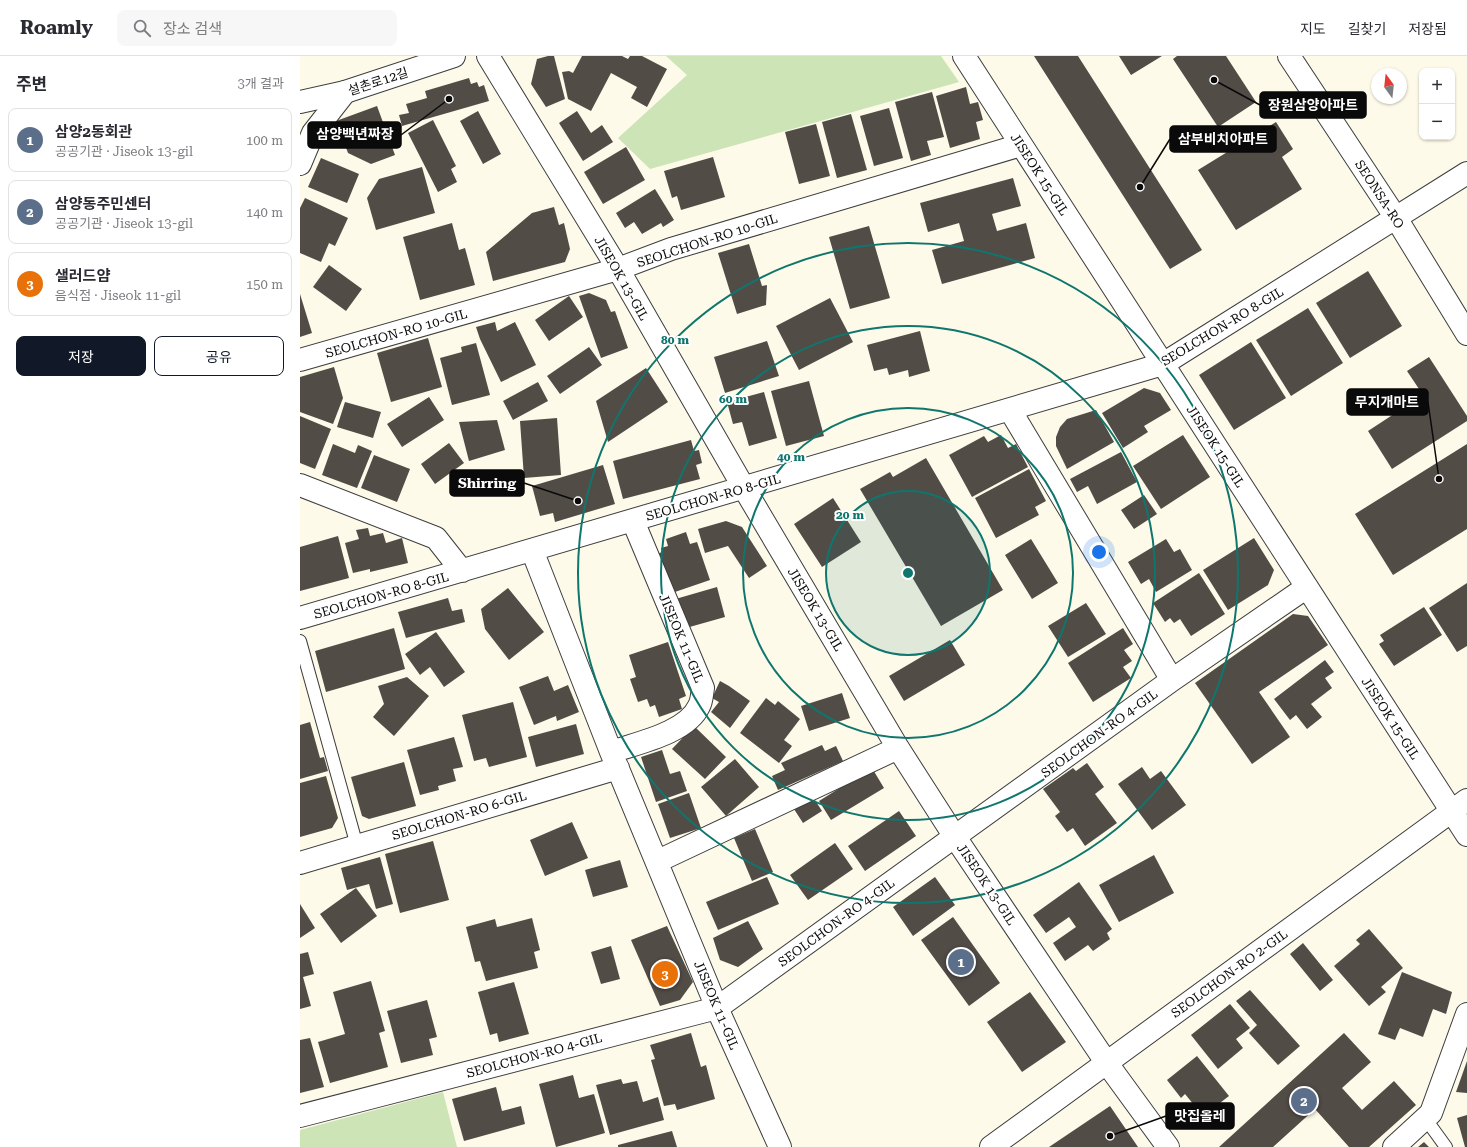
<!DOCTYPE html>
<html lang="ko">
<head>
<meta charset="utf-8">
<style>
	body { margin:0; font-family:"Roboto Serif","Noto Sans KR",serif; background:#f7f7f7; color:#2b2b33 }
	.controls { position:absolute; right:12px; top:12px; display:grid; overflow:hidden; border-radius:8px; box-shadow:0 1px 3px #0004 }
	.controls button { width:36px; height:36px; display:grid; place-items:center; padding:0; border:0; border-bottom:1px solid #e1e1e2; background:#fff; color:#2b2b33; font:20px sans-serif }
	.compass { position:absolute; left:1071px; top:12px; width:36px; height:36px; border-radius:50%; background:#fff; box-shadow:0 1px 3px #0004; rotate:345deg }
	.you { position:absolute; left:799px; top:496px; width:14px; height:14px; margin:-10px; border:3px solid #fff; border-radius:50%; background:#1a73e8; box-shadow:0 0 0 6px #1a73e833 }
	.badge { display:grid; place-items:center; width:26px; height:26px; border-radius:50%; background:#111827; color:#fff; font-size:13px; font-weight:700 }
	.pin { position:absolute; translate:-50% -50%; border:2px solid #fff; box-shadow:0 1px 4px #0006 }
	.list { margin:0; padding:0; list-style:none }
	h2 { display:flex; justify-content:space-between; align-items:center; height:52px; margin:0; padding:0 16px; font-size:17px }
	h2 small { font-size:13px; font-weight:400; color:#7c7c81 }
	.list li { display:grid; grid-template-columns:26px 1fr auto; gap:12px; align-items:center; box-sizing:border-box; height:64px; margin:0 8px 8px; padding:0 8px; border:1px solid #e1e1e2; border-radius:8px }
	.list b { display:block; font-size:15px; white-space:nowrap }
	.list p { margin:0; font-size:13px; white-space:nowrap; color:#7c7c81 }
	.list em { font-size:13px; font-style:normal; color:#7c7c81 }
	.actions { display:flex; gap:8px; padding:12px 16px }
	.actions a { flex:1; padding:9px 0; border:1px solid #111827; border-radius:8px; text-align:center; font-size:14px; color:#111827 }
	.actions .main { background:#111827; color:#fff }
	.icon { flex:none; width:22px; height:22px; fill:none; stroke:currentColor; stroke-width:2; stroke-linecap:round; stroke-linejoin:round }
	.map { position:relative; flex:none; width:1167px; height:1091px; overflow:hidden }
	header { display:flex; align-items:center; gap:24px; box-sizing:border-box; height:56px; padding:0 20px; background:#fff; border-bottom:1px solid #e1e1e2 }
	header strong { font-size:19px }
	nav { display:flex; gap:22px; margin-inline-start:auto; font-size:14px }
	.search { width:280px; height:36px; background:#f7f7f7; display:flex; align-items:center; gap:10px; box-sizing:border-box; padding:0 14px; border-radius:8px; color:#7c7c81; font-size:15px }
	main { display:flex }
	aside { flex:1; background:#fff }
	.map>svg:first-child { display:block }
</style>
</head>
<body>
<header>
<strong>Roamly</strong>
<div class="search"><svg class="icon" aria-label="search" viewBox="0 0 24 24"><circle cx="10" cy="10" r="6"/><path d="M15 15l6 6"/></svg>장소 검색</div>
<nav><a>지도</a><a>길찾기</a><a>저장됨</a></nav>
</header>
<main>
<aside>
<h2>주변<small>3개 결과</small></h2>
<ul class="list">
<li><span class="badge" style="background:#5c6f8a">1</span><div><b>삼양2동회관</b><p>공공기관 · Jiseok 13-gil</p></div><em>100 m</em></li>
<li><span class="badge" style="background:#5c6f8a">2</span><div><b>삼양동주민센터</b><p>공공기관 · Jiseok 13-gil</p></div><em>140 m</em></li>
<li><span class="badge" style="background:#e8710a">3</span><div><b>샐러드얌</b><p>음식점 · Jiseok 11-gil</p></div><em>150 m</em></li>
</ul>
<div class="actions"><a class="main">저장</a><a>공유</a></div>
</aside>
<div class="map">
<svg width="1167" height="1091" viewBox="0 0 1167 1091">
	<rect width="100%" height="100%" fill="#fdfae9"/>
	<path fill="#cce4b6" d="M366,0H641L659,26L350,113L318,82L387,19Z
		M143,1036L157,1091H0V1074Z"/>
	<path fill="#524c47" d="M248,0H254L265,43L246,51L231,28L237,3Z
		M282,0H322L328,3L330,0H342L367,13L347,51L331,42L337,31L311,17L291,55L268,43L262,16L269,15L273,17Z
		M734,0H778L902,194L870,213Z
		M819,0H862L831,19Z
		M877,0H926L956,46L918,71L873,3Z
		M169,22L171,28L177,26L179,31L184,29L189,45L102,70L99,59L109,57L106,48L127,42L125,35Z
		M666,31L670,48L678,46L683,64L676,66L680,83L650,92L636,40Z
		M632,36L644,81L627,85L631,99L611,105L595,46Z
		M77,50L95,99L71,108L48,97L36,65Z
		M589,52L603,102L574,110L560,60Z
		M178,55L201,98L183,108L160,65Z
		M277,55L291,77L302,69L313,86L283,105L259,67Z
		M551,58L567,114L537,122L522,66Z
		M133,64L156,110L151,113L157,126L138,136L108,77Z
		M976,66L993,93L982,101L1002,133L936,174L898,114Z
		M516,68L530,120L499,128L485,76Z
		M326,91L345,124L303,148L284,116Z
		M413,101L425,141L381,154L377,140L372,142L364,115Z
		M21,102L59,118L47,147L8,131Z
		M122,111L135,157L76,174L67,142L79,123Z
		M713,122L721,150L692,158L697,175L726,167L735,202L642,228L632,194L664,185L659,167L628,176L620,147Z
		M355,133L374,164L363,171L361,167L342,178L334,166L325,172L316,157Z
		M5,142L48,162L35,190L29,187L21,206L0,197V152Z
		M254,151L259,169L264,167L270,193L265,206L193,225L186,196L232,157Z
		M152,167L159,194L165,192L175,229L120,244L103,181Z
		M569,170L590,242L550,253L529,181Z
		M449,188L462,230L467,229L466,249L437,258L418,197Z
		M29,209L62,233L46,255L13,231Z
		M1068,215L1102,270L1050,302L1016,247Z
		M289,237L306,244L311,256L315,255L328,292L301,302L279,240Z
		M0,238L12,277L0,281Z
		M269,240L283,261L249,285L235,264Z
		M530,242L553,286L499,314L476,270Z
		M1008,252L1043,307L991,340L956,284Z
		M195,266L197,275L215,266L236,309L201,326L180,283L176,271Z
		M620,275L630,315L609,321L608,314L589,319L587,312L574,315L567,289Z
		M128,282L142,331L91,346L77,297Z
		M467,285L479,320L425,337L414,301Z
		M951,286L986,342L934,374L899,319Z
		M176,287L190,339L152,349L140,302L162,296L161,291Z
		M289,291L302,309L260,338L247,320Z
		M1129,301L1167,360V365L1092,413L1068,375L1123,339L1107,315Z
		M34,311L43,342L33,368L0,356V321Z
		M346,312L368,346L308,386L296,345Z
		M509,325L524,380L486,390L471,335Z
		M238,326L248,345L213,364L203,345Z
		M844,332L860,337L871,354L844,370L848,376L823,392L802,357Z
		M464,336L477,382L449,390L442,366L433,368L427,346Z
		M129,341L144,364L102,391L87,368Z
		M45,346L81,356L73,382L37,371Z
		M796,354L814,386L767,413L756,390V381L760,371L767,363Z
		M0,360L31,373L15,413L0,407Z
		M257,362L261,419L224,422L220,365Z
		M197,364L205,394L169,405L159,366Z
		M701,379L708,392L716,388L728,411L672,441L649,399L684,380L688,386Z
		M883,379L910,421L861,453L833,410Z
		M391,384L394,395L399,394L402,407L396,409L400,423L323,443L313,405Z
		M149,387L164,407L135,428L121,408Z
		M33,388L55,397L58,389L72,395L57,432L22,419Z
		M1167,388V473L1093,519L1055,458Z
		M821,396L837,426L797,448L788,430L777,436L770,423Z
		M74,399L110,413L97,446L61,432Z
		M626,402L703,534L641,570L560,433L590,416L593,421Z
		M303,409L315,448L255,466L253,457L240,460L232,430Z
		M729,413L746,445L735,451L739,459L696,482L675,442Z
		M844,439L857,458L834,473L821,454Z
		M533,442L561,486L522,511L494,468Z
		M426,465L442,471L467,510L449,522L428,490L405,497L398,473Z
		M68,472L70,480L83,477L86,487L102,482L108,507L70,516V513L53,517L45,487L59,483L56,474Z
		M386,476L390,488L397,486L410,524L369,538L355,499L362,496L361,492L368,490L366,483Z
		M38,480L49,522L0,535V491Z
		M954,482L974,514L968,529L928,554L903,514Z
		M731,483L758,527L732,543L705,499Z
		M866,483L874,496L880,493L892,514L856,536L849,523L841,528L828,506Z
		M899,517L925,558L891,580L880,563L874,567L870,562L865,566L853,547Z
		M1167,527V590L1157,596L1129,552Z
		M417,531L425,561L386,572L372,544Z
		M208,532L244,576L209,604L185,573L181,553Z
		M148,542L152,555L162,553L165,566L106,582L98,556Z
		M786,547L806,578L768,601L748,570Z
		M1124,551L1142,579L1094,610L1079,588L1084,585L1080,579Z
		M993,558L1008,560L1028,589L959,636L990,681L952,708L895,627Z
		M94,572L105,613L26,636L15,595Z
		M823,572L833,588L824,594L832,605L823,611L831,622L793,646L768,607Z
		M136,576L165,616L144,631L130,611L120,619L105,598Z
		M650,584L665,609L604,645L589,620Z
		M368,586L386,640L379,643L382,653L359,661L355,649L350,651L347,643L338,646L330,623L336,621L329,599Z
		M1025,604L1034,616L1025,622L1032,632L1011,648L1022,661L1007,673L996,659L990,664L974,643Z
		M248,620L254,635L268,629L279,656L257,665L256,660L234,669L219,631Z
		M107,621L129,640L94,680L73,661L84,648L78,630Z
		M420,625L429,630L450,645L430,672L411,656L419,646L412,642Z
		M542,637L550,662L509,675L501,650Z
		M466,642L475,649L478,645L500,663L484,684L492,690L479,707L440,677Z
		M213,646L227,701L189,711L186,702L174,705L162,659Z
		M10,666L20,702L24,701L28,715L0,723V669Z
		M276,668L284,698L236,711L228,681Z
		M394,670L426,701L405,723L372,693Z
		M154,681L163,711L153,713L156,725L138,730L139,734L120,739L107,694Z
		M522,689L525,695L536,690L543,705L478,734L472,720L485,714L481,707Z
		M362,694L370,718L380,715L387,735L356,746L341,701Z
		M435,703L459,731L426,760L401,731Z
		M104,706L116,750L69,763L62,760L51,721Z
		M787,707L804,731L795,738L817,767L785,790L773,772L767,776L755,760L760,756L743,733L773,712L776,715Z
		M842,711L850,723L861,715L886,749L852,774L818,728Z
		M572,712L584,732L531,764L519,745Z
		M26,720L38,762L32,772L0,781V727Z
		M389,737L401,772L370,782L358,748Z
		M511,738L522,755L503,767L492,750Z
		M599,755L616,780L565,815L548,790Z
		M272,766L288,802L245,820L230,784Z
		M455,773L473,816L452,825L434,782Z
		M133,785L149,844L100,857L85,798Z
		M535,787L553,813L508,844L490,819Z
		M854,799L874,837L819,866L799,829Z
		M80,801L93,848L76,853L69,828L47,834L41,812Z
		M320,804L328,831L293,841L285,814Z
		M467,821L479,848L418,874L406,846Z
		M635,821L655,849L613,880L593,851Z
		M779,826L812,873L807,877L810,883L793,895L788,889L765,905L753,887L776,871L769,861L746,877L733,859Z
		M56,832L77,860L41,887L20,858Z
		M0,848L15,872L0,882Z
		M653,861L700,927L669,950L621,884Z
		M232,862L240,894L234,896L238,912L186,925L180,905L175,906L166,871L195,863L197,871Z
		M448,865L463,893L438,911L420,904L413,882Z
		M367,870L393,926L380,944L360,950L331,884Z
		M1069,873L1103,912L1081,931L1086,936L1069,950L1034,910L1060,888L1056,884Z
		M1003,887L1033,924L1020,935L990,898Z
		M311,890L320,923L301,928L291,896Z
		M8,896L14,918L3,921L11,950L0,953V898Z
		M1102,916L1152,936L1146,958L1133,953L1123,981L1100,972L1095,984L1078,978Z
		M71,925L85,975L79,977L88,1011L30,1027L18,986L45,978L33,936Z
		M214,926L229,978L199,986L197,977L190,979L178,936Z
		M950,934L1000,990L978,1009L949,977L957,969L936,945Z
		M730,936L766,986L722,1016L687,966Z
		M127,944L137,981L129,983L133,999L101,1007L87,955Z
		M930,948L950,972L936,983L943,992L918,1013L891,979Z
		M391,977L401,1011L406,1009L415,1043L377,1054L375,1048L364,1050L351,1004L355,1003L350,989Z
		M1044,977L1071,1006L1042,1032L1062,1054L1094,1025L1116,1049L1069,1091H1049L1015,1053L973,1091H919Z
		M10,982L24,1031L0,1037V984Z
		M897,1000L929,1040L903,1060L885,1038L881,1042L867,1024Z
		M1167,1005V1037L1156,1036Z
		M273,1019L279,1042L294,1038L305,1077L256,1091L239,1028Z
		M321,1023L323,1028L337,1025L343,1046L358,1041L364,1064L310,1079L296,1029Z
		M196,1031L202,1055L221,1050L225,1068L164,1085L152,1043Z
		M810,1050L838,1091H749Z
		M1167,1059V1091H1165L1157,1062Z
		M372,1075L377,1091H318V1089Z
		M1124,1086L1129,1091H1118Z"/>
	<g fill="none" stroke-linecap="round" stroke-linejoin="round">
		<g stroke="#3d3d3d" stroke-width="14">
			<path id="service" d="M0,585L57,790
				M1125,1062L1146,1091"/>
		</g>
		<g stroke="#3d3d3d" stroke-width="24">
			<path id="minor" d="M188,0L318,213L444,432L598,692L655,781L806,1006L868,1091
				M664,0L1167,779
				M0,108L13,77L45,36
				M0,304L318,213L371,193L721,89
				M710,354L872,624
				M0,429L136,482L162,515
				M232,494L311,696L417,952L480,1091
				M0,562L863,308L1167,117
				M311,696C337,687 387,677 399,650C402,645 402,637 403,632L333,465
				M358,805L598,692
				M0,807L318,712
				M0,1060L417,952L872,624L1007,531
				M691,1091L1167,744
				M1094,1091L1131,1057L1167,958"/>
		</g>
		<g stroke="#3d3d3d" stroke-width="24">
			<path id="tertiary" d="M989,0L1096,162L1167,278
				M0,46L45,36L154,0"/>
		</g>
		<use href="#service" stroke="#fff" stroke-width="12"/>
		<use href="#minor" stroke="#fff" stroke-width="22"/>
		<use href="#tertiary" stroke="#fff" stroke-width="22"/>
	</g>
	<circle cx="608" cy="517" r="82" fill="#0f766e" fill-opacity=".12"/>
	<g fill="none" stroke="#0f766e" stroke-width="2">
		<circle cx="608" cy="517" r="82"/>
		<circle cx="608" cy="517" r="165"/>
		<circle cx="608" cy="517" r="247"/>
		<circle cx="608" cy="517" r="330"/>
	</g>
	<g text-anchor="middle" stroke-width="4" stroke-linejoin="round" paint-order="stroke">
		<g font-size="13" fill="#0a0a0a" stroke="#fff">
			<text transform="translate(78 25) rotate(-18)" y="5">설촌로12길</text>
			<text transform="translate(740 118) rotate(57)" y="5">JISEOK 15-GIL</text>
			<text transform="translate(1080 138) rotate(57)" y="5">SEONSA-RO</text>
			<text transform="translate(407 184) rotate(-18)" y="5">SEOLCHON-RO 10-GIL</text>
			<text transform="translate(322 222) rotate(60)" y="5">JISEOK 13-GIL</text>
			<text transform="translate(922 270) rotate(-31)" y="5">SEOLCHON-RO 8-GIL</text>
			<text transform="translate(96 277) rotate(-16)" y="5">SEOLCHON-RO 10-GIL</text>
			<text transform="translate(916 390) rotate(57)" y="5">JISEOK 15-GIL</text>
			<text transform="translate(413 441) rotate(-16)" y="5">SEOLCHON-RO 8-GIL</text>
			<text transform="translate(81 539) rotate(-16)" y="5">SEOLCHON-RO 8-GIL</text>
			<text transform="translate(516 553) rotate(59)" y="5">JISEOK 13-GIL</text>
			<text transform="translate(382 582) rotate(67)" y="5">JISEOK 11-GIL</text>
			<text transform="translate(1091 662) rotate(57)" y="5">JISEOK 15-GIL</text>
			<text transform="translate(799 677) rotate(-36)" y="5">SEOLCHON-RO 4-GIL</text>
			<text transform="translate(159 759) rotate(-17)" y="5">SEOLCHON-RO 6-GIL</text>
			<text transform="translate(687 828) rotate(56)" y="5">JISEOK 13-GIL</text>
			<text transform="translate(536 866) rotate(-36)" y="5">SEOLCHON-RO 4-GIL</text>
			<text transform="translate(929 917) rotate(-36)" y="5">SEOLCHON-RO 2-GIL</text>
			<text transform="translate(417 949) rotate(67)" y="5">JISEOK 11-GIL</text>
			<text transform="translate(234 999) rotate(-15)" y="5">SEOLCHON-RO 4-GIL</text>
		</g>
	</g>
	<circle cx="608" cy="517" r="6" fill="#0f766e" stroke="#fff" stroke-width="2"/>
	<g font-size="12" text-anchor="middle" font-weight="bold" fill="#0f766e" stroke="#fff" stroke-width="4" stroke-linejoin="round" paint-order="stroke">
		<text x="375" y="288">80 m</text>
		<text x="433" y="347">60 m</text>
		<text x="491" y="405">40 m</text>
		<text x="550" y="463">20 m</text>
	</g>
	<path fill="none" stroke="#0a0a0a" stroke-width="1.5" d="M914 24L960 49M149 43L101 79M840 131L870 83M1139 423L1128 346M278 445L224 427M810 1080L866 1060"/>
	<g fill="#0a0a0a" stroke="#fff" stroke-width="1.5">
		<circle cx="914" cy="24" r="4"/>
		<circle cx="149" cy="43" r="4"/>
		<circle cx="840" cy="131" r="4"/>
		<circle cx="1139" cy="423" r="4"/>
		<circle cx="278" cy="445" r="4"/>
		<circle cx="810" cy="1080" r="4"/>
	</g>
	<g fill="#0a0a0a" stroke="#0a0a0a" stroke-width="1.5">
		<rect x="960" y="36" width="106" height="26" rx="4"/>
		<rect x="8" y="66" width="93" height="26" rx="4"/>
		<rect x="870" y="70" width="106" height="26" rx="4"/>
		<rect x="1047" y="333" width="81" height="26" rx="4"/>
		<rect x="150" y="414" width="74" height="26" rx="4"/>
		<rect x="866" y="1047" width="68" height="26" rx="4"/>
	</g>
	<g font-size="14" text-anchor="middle" font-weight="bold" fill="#fff">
		<text x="1013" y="54">장원삼양아파트</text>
		<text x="55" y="83">삼양백년짜장</text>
		<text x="923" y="88">삼부비치아파트</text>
		<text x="1087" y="351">무지개마트</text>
		<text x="187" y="432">Shirring</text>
		<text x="900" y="1065">맛집올레</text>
	</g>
</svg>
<div class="controls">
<button>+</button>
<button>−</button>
</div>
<svg class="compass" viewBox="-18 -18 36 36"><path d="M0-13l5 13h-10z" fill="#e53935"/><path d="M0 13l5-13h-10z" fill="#7c7c81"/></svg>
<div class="you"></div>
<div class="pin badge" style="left:661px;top:906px;background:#5c6f8a">1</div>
<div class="pin badge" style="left:1004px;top:1045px;background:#5c6f8a">2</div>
<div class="pin badge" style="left:365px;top:918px;background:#e8710a">3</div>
</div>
</main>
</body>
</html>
